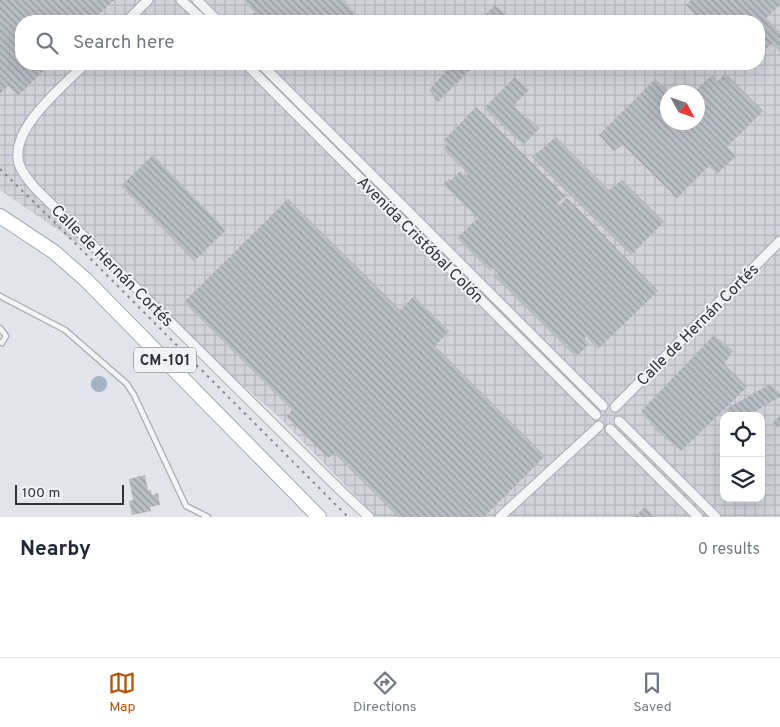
<!DOCTYPE html>
<html lang="en">
<head>
<meta charset="utf-8">
<style>
	body { margin:0; font-family:Overpass,sans-serif; background:#f6f6f7; color:#1f2937 }
	.controls { position:absolute; right:15px; bottom:15px; display:grid; overflow:hidden; border-radius:10px; box-shadow:0 5px 20px #0002 }
	.controls button { width:45px; height:45px; display:grid; place-items:center; padding:0; border:0; border-bottom:1px solid #e0e1e3; background:#fff; color:#1f2937; font:25px sans-serif }
	.compass { position:absolute; left:660px; top:85px; width:45px; height:45px; border-radius:50%; background:#fff; box-shadow:0 5px 20px #0002; rotate:130deg }
	.scale { position:absolute; left:15px; bottom:12px; width:109px; box-sizing:border-box; padding-left:5px; border:2px solid #2c333f; border-top:0; font-size:14px; line-height:18px; white-space:nowrap; color:#2c333f; -webkit-text-stroke:4px #f1f3f6; paint-order:stroke }
	.list { margin:0; padding:0; list-style:none }
	h2 { display:flex; justify-content:space-between; align-items:center; height:65px; margin:0; padding:0 20px; font-size:21px }
	h2 small { font-size:16px; font-weight:400; color:#747a83 }
	.icon { flex:none; width:28px; height:28px; fill:none; stroke:currentColor; stroke-width:2; stroke-linecap:round; stroke-linejoin:round }
	.map { position:relative; flex:none; width:780px; height:517px; overflow:hidden }
	.search { position:absolute; background:#fff; box-shadow:0 5px 20px #0002; left:15px; right:15px; top:15px; height:55px; display:flex; align-items:center; gap:12px; box-sizing:border-box; padding:0 18px; border-radius:20px; color:#747a83; font-size:19px }
	.sheet { height:140px; background:#fff }
	nav { display:flex; justify-content:space-around; align-items:center; box-sizing:border-box; height:70px; border-top:1px solid #e0e1e3; background:#fff; font-size:14px; color:#747a83 }
	nav a { display:grid; justify-items:center; gap:2px }
	nav .on { color:#b45309 }
	.map>svg:first-child { display:block }
</style>
</head>
<body>
<div class="map">
<svg width="780" height="517" viewBox="0 0 780 517">
	<defs>
		<pattern id="industrial-grid" width="8" height="8" patternUnits="userSpaceOnUse" patternTransform="scale(1.25)"><rect width="8" height="8" fill="#d0d4da"/><path d="M0 4h8M4 0v8" fill="none" stroke="#b3b6bc"/></pattern>
		<pattern id="building-back-hatch" width="6" height="6" patternUnits="userSpaceOnUse" patternTransform="scale(1.25)"><rect width="6" height="6" fill="#b9bec5"/><path d="M-1 5l2 2M0 0l6 6M5-1l2 2" fill="none" stroke="#979ba1"/></pattern>
	</defs>
	<rect width="100%" height="100%" fill="#e2e4e9"/>
	<path fill="url(#industrial-grid)" fill-rule="evenodd" d="M0,0H780V517H376L279,417L80,245L0,190ZM21,21H759V64H21ZM668,92H698V122H668ZM724,416H761V498H724Z"/>
	<path fill="#a1b3c5" d="M91 384a8 8 0 1 1 16 0a8 8 0 1 1-16 0Z"/>
	<path fill="url(#building-back-hatch)" d="M0,0H114L92,21H21V64H50L18,96L8,86L0,94Z
		M246,0H343L357,15L351,21H252L249,19L255,12L244,2Z
		M691,0H780V5L766,18L780,32V52L773,43L764,50L759,45V21H732L730,19L727,21H714L707,15L701,21L686,5Z
		M495,5L512,19L510,21H489L484,16Z
		M453,15L460,21H447Z
		M453,64H476L438,102L429,90Z
		M725,73L763,111L727,147L736,156L717,174L709,166L677,198L623,145L614,151L599,135L655,79L668,91V122H698V92H694L712,75L718,81Z
		M515,77L529,90L513,106L540,128L523,145L484,108Z
		M476,107L565,196L557,204L559,206L567,198L658,291L598,349L586,336L584,338L589,344L576,357L495,277L498,273L493,268L490,271L457,238L478,218L443,184L449,179L451,181L460,171L465,177L468,174L443,149L448,144L444,140Z
		M556,137L609,190L622,180L664,222L631,255L532,157Z
		M153,155L226,230L194,261L121,186Z
		M288,199L400,310L414,296L449,331L435,346L545,456L484,517H398L334,453L328,458L286,416L292,410L184,302Z
		M714,335L733,351L724,364L747,387L681,451L656,430L641,411Z
		M770,384L780,393V397L747,416H725L729,413L726,409Z
		M780,415V426L775,428L772,424Z
		M145,475L148,490H151L152,495L158,493L160,505L150,507L151,511L132,515L129,501L133,500L129,479Z
		M645,507L655,517H634Z"/>
	<g fill="none" stroke-linecap="round" stroke-linejoin="round">
		<g stroke="#a8abb3" stroke-width="7">
			<path id="lane" d="M0,296L65,330L127,384L134,395L186,506L208,517
				M0,328L6,336L2,343L0,342"/>
		</g>
		<g stroke="#a8abb3" stroke-width="11">
			<path id="street" d="M181,0L204,21
				M197,0L218,21
				M127,21L148,0
				M85,64C63,86 20,121 18,152C16,166 26,177 34,187L341,491L369,517
				M246,64L596,415
				M261,64L603,406
				M615,407L780,241
				M619,421L716,517
				M610,429L698,517
				M500,517L599,426"/>
		</g>
		<g stroke="#a2a9b3" stroke-width="16">
			<path id="primary" d="M0,216L54,252L86,280L319,517"/>
		</g>
		<use href="#lane" stroke="#f4f5f7" stroke-width="4.5"/>
		<use href="#street" stroke="#f4f5f7" stroke-width="9"/>
		<use href="#primary" stroke="#fff" stroke-width="14"/>
		<path stroke="#7d8490" stroke-width="2" stroke-dasharray="2.5 5" stroke-linecap="butt" d="M0,169L55,223L348,517"/>
	</g>
	<g text-anchor="middle" stroke-width="4" stroke-linejoin="round" paint-order="stroke">
		<rect fill="#f1f3f6" stroke="#676d76" stroke-width="1" x="134" y="347.5" width="62" height="25" rx="4"/>
		<g font-size="15" font-weight="bold" fill="#2c333f">
			<text x="165" y="365">CM-101</text>
		</g>
		<g font-size="16" fill="#2c333f" stroke="#f1f3f6">
			<text transform="translate(421 239) rotate(45)" y="6">Avenida Cristóbal Colón</text>
			<text transform="translate(113 265) rotate(45)" y="6">Calle de Hernán Cortés</text>
			<text transform="translate(697 324) rotate(-45)" y="6">Calle de Hernán Cortés</text>
		</g>
	</g>
</svg>
<div class="controls">
<button><svg class="icon" aria-label="locate" viewBox="0 0 24 24"><circle cx="12" cy="12" r="6"/><path d="M12 2v4M12 18v4M2 12h4M18 12h4"/></svg></button>
<button><svg class="icon" aria-label="layers" viewBox="0 0 24 24"><path d="M12 4l9 5-9 5-9-5zM3 14l9 5 9-5"/></svg></button>
</div>
<svg class="compass" viewBox="-18 -18 36 36"><path d="M0-13l5 13h-10z" fill="#e53935"/><path d="M0 13l5-13h-10z" fill="#747a83"/></svg>
<div class="scale">100 m</div>
<div class="search"><svg class="icon" aria-label="search" viewBox="0 0 24 24"><circle cx="10" cy="10" r="6"/><path d="M15 15l6 6"/></svg>Search here</div>
</div>
<section class="sheet">
<h2>Nearby<small>0 results</small></h2>
<ul class="list">
</ul>
</section>
<nav>
<a class="on"><svg class="icon" aria-label="map" viewBox="0 0 24 24"><path d="M3 6l6-2 6 2 6-2v14l-6 2-6-2-6 2zM9 4v14M15 6v14"/></svg>Map</a>
<a><svg class="icon" aria-label="directions" viewBox="0 0 24 24"><path d="M12 3l9 9-9 9-9-9zM9 14v-3h6M13 9l2 2-2 2"/></svg>Directions</a>
<a><svg class="icon" aria-label="saved" viewBox="0 0 24 24"><path d="M7 4h10v16l-5-4-5 4z"/></svg>Saved</a>
</nav>
</body>
</html>
